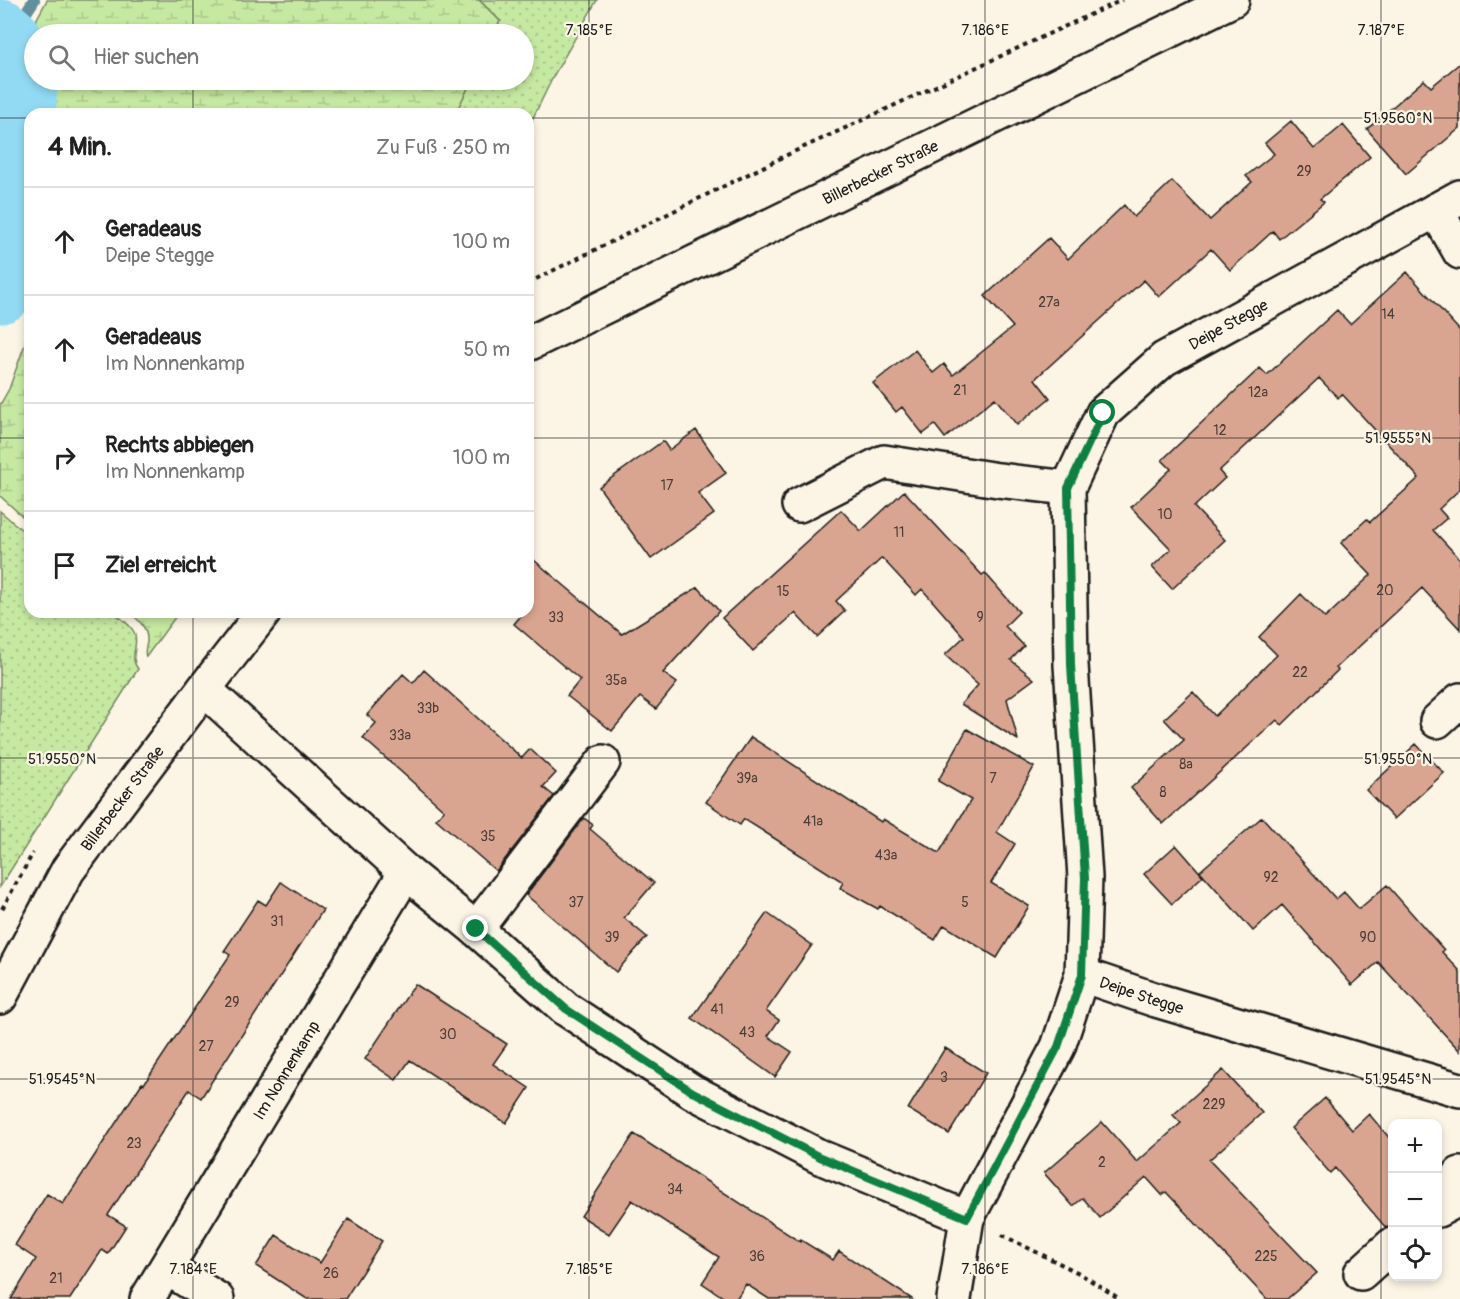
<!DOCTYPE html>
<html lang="de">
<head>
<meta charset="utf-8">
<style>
	body { margin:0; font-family:Pangolin,sans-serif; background:#f2f2f2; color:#222 }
	.controls { position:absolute; right:18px; bottom:18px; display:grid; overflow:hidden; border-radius:12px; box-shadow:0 3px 9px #0003 }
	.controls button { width:54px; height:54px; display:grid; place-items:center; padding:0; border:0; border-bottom:2px solid #e0e0e0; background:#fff; color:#222; font:30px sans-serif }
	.stop { position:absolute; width:18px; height:18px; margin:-14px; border:4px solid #0b8043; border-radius:50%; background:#fff }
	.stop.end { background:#0b8043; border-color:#fff; box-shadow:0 2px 6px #0008 }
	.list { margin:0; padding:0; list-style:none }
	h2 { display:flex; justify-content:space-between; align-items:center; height:78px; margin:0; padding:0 24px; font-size:26px }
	h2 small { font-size:20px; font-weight:400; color:#767676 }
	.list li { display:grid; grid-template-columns:39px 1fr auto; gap:18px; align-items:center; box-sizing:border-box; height:108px; padding:0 24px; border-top:2px solid #e0e0e0 }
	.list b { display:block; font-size:22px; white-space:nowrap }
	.list p { margin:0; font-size:20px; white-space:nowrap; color:#767676 }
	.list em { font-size:20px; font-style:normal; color:#767676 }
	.icon { flex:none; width:33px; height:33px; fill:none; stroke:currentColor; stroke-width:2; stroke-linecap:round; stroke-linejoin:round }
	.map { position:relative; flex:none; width:1460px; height:1299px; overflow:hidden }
	.search { position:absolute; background:#fff; box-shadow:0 3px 9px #0003; left:24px; top:24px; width:510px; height:66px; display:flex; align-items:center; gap:15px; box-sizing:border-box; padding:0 21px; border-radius:33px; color:#767676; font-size:22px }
	.panel { position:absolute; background:#fff; box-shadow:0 3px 9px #0003; left:24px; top:108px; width:510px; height:510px; border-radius:18px }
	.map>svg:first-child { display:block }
</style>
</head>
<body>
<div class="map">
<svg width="1460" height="1299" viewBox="0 0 1460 1299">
	<defs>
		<pattern id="grass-dots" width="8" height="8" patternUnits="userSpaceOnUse" patternTransform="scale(1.5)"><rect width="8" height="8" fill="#c6e9a2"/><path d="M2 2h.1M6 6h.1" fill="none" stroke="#aac78b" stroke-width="1.8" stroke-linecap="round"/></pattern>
		<pattern id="wetland-marsh" width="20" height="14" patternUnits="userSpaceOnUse" patternTransform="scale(1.5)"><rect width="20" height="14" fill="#c6e9a2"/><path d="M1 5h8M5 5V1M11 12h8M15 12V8" fill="none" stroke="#aac78b"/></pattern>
	</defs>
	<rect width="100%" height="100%" fill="#fcf5e5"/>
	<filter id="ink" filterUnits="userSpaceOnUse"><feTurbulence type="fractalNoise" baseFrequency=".0167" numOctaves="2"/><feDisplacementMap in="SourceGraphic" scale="12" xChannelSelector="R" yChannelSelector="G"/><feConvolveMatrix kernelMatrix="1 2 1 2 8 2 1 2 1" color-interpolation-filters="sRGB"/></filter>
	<g filter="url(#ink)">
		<path fill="url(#grass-dots)" stroke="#71825f" stroke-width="1.5" d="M479,0H597L554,75L528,128V114H455L472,80H524V34H493L500,21Z
			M0,511L30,537V612H113C120,618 130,624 134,632C140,645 128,656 138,669L0,887Z"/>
		<path fill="url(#wetland-marsh)" stroke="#71825f" stroke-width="1.5" d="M47,0H479L500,21L493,34H36L34,24Z
			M44,80H472L455,114H44Z
			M30,294V523L0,496V405L9,389L25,344Z
			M129,612H179L146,657C144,651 146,648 147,642C148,628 139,620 129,612Z"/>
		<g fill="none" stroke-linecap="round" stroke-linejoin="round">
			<path stroke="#638e9e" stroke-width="12" d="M8,40L34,0"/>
			<path stroke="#92daf4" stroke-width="69" d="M0,33L8,40L23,83L16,214L0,289"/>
		</g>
		<path fill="#daa590" stroke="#1c1c1c" stroke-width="1.5" d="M1460,63V128L1406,174L1367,129L1424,80L1431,87Z
			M1291,121L1314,149L1343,125L1370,157L1320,199L1324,202L1279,239L1273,231L1230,270L1211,249L1159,297L1144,280L1035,379L1050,398L1017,425L995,398L945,438L935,425L923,434L902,407L896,412L873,383L915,350L933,373L944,364L953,375L1013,327L985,296L1049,238L1068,259L1124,205L1134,217L1172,181L1210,220L1252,182L1246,176L1274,154L1265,143Z
			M1407,272L1460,331V489L1439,509L1447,518L1433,530L1460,559V629L1422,588L1336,668L1338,670L1282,725L1277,720L1163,824L1131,788L1184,740L1164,719L1193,692L1215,716L1277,655L1259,637L1301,594L1325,618L1371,575L1341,543L1367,519L1370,522L1419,478L1342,394L1338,398L1319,378L1219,471L1225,478L1194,507L1225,540L1172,589L1152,567L1171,549L1131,507L1171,469L1162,460L1260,368L1267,375L1337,310L1350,324Z
			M696,430L726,473L698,493L714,514L651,559L599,487L663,441L669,450Z
			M904,491L982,575L985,573L1019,612L1005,626L1024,646L1011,660L1034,679L1007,699L1018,740L961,704L978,685L945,655L964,637L922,589L916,595L882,558L836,601L845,611L817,637L795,613L753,651L722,618L841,510L861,531Z
			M528,555L622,634L698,587L719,611L663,673L677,683L656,709L640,697L612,731L567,696L580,680L514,624L524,612H528Z
			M424,670L522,758L530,749L556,773L543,787L554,796L496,871L436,819L444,810L363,738L376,723L367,715L403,674L413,683Z
			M967,729L1034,767L997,832L1015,844L991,883L1029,906L997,958L944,925L935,940L880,906L878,909L840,888L843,882L744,819L740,825L706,802L751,737L881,822L883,819L939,853L971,800L938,781Z
			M1416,744L1444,773L1394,819L1366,790Z
			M1262,817L1336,899L1344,892L1359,909L1387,885L1444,950L1442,952L1460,971V1051L1378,962L1352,985L1282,905L1253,931L1200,871Z
			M584,818L593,825L590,829L654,883L624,918L647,937L616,972L526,895Z
			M1176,845L1203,876L1172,904L1144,874Z
			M281,882L323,910L201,1098L189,1090L108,1215L126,1226L108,1254L102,1250L70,1299H11L36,1259L15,1245L47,1194L63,1204L142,1083L144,1084L230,955L224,951L258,900L266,905Z
			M767,913L812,945L766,1011L779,1020L768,1036L792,1052L775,1077L692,1018Z
			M415,984L507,1044L493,1064L529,1088L506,1123L410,1060L396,1080L365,1059Z
			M945,1048L986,1073L949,1134L908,1109Z
			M1223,1070L1262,1113L1209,1160L1317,1273L1287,1299H1267L1166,1192L1162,1195L1146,1177L1100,1218L1083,1198L1073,1206L1044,1173L1102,1122L1137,1162L1181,1123L1173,1115Z
			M1325,1098L1352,1130L1369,1114L1392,1141V1227L1386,1228L1335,1168L1330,1173L1291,1128Z
			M634,1134L800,1242L801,1240L833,1260L839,1251L912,1299H769L746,1284L736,1299H726L702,1283L719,1257L632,1200L609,1234L581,1216Z
			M348,1219L382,1241L345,1299H307L256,1266L276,1235L320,1263Z"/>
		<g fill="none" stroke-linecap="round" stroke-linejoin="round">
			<g stroke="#1c1c1c" stroke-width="38">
				<g id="minor">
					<path id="s1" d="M1460,197L1164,359L1103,413L1068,488L1071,665L1085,877L1082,975L1156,1000L1460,1090"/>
					<path d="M1436,210L1460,252"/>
					<path d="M799,505L884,462L998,480L1068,488"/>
					<path d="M204,689L406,872L476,929L566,1009L693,1092L820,1157L967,1218"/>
					<path d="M1437,721L1460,700"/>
					<path d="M476,929L603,762"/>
					<path d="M1438,1210L1453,1202L1460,1174"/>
					<path d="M167,1268L217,1299"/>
					<path d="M1361,1273L1392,1245"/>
					<path id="s2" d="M147,1299L406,872"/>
					<path d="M954,1299L967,1218L1058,1047L1082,975"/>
				</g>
			</g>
			<g stroke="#1c1c1c" stroke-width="38">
				<g id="major">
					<path id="s3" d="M528,344L1232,0"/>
					<path id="s4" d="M0,997L68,870L204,689L264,612"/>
				</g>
			</g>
			<path stroke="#1c1c1c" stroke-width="4" stroke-dasharray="4.5 4.5" stroke-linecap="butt" d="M528,283L789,154L1122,0
				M2,909L33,853
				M1002,1235L1079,1273L1120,1299"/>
			<use href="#minor" stroke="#fcf5e5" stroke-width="33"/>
			<use href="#major" stroke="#fcf5e5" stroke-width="33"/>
		</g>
	</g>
	<g fill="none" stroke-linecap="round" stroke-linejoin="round" filter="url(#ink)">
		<path stroke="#0b8043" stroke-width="8" d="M476,929L566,1009L693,1092L820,1157L967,1218L1058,1047L1082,975L1085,878L1071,665L1068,488L1103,413"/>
	</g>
	<path fill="none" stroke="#1c1c1c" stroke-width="1.5" stroke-opacity="0.45" d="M193,0V34M589,0V1299M985,0V1299M1381,0V1299M193,80V114M0,118H30M528,118H1460M0,438H30M528,438H1460M193,612V1299M0,758H1460M0,1079H1460"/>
	<g text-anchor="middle" stroke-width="4.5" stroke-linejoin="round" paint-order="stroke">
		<g font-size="14" fill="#4c3e39">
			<text x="1304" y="176">29</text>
			<text x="1049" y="307">27a</text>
			<text x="1388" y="319">14</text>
			<text x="960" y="395">21</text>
			<text x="1258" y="397">12a</text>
			<text x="1220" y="435">12</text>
			<text x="667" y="490">17</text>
			<text x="1165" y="519">10</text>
			<text x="899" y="537">11</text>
			<text x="1385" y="595">20</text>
			<text x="783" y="596">15</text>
			<text x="556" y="622">33</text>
			<text x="980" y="622">9</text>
			<text x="1300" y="677">22</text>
			<text x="616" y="685">35a</text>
			<text x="428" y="713">33b</text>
			<text x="400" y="740">33a</text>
			<text x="1186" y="769">8a</text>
			<text x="747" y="783">39a</text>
			<text x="993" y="783">7</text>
			<text x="1163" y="797">8</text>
			<text x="813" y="826">41a</text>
			<text x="488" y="841">35</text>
			<text x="886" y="860">43a</text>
			<text x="1271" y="882">92</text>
			<text x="576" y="907">37</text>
			<text x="965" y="907">5</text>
			<text x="277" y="926">31</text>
			<text x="612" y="942">39</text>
			<text x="1368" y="942">90</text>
			<text x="232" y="1007">29</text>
			<text x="717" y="1014">41</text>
			<text x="747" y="1037">43</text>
			<text x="448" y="1039">30</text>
			<text x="206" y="1051">27</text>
			<text x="944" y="1082">3</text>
			<text x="1214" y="1109">229</text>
			<text x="134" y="1148">23</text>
			<text x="1102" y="1167">2</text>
			<text x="675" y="1194">34</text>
			<text x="757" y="1261">36</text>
			<text x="1266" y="1261">225</text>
			<text x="331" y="1278">26</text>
			<text x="56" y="1283">21</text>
		</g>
		<g font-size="16" fill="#1c1c1c" stroke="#fcf5e5">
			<text dy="6" stroke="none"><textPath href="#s3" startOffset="392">Billerbecker Straße</textPath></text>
			<text transform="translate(1228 324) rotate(-29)" y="6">Deipe Stegge</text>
			<text dy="6" stroke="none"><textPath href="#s4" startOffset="234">Billerbecker Straße</textPath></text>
			<text dy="6" stroke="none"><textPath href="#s1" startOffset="1052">Deipe Stegge</textPath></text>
			<text dy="6" stroke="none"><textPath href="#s2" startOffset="268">Im Nonnenkamp</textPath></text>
		</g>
	</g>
	<g font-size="15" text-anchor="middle" fill="#1c1c1c" stroke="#fcf5e5" stroke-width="4.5" stroke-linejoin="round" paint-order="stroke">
		<text x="589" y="35">7.185°E</text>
		<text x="985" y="35">7.186°E</text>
		<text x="1381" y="35">7.187°E</text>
		<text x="1398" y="123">51.9560°N</text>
		<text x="1398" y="443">51.9555°N</text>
		<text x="62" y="764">51.9550°N</text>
		<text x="1398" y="764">51.9550°N</text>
		<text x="62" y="1084">51.9545°N</text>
		<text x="1398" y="1084">51.9545°N</text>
		<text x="193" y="1274">7.184°E</text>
		<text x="589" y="1274">7.185°E</text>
		<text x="985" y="1274">7.186°E</text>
	</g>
</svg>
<div class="controls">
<button>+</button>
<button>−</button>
<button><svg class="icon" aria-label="locate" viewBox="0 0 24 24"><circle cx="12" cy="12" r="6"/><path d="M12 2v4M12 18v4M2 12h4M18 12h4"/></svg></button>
</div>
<div class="stop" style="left:1103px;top:413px"></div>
<div class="stop end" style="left:476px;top:929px"></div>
<div class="search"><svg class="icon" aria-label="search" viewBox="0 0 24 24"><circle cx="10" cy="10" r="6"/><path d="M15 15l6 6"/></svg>Hier suchen</div>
<section class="panel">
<h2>4 Min.<small>Zu Fuß · 250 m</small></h2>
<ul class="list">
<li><svg class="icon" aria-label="ahead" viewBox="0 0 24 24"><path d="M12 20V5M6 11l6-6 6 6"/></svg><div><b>Geradeaus</b><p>Deipe Stegge</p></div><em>100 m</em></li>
<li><svg class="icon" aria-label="ahead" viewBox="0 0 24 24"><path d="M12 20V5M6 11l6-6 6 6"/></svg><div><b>Geradeaus</b><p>Im Nonnenkamp</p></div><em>50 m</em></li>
<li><svg class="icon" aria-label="right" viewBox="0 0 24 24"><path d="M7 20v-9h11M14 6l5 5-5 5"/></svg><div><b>Rechts abbiegen</b><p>Im Nonnenkamp</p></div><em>100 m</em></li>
<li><svg class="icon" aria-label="arrive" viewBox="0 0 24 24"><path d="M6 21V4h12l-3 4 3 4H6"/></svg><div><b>Ziel erreicht</b></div></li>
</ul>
</section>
</div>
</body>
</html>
